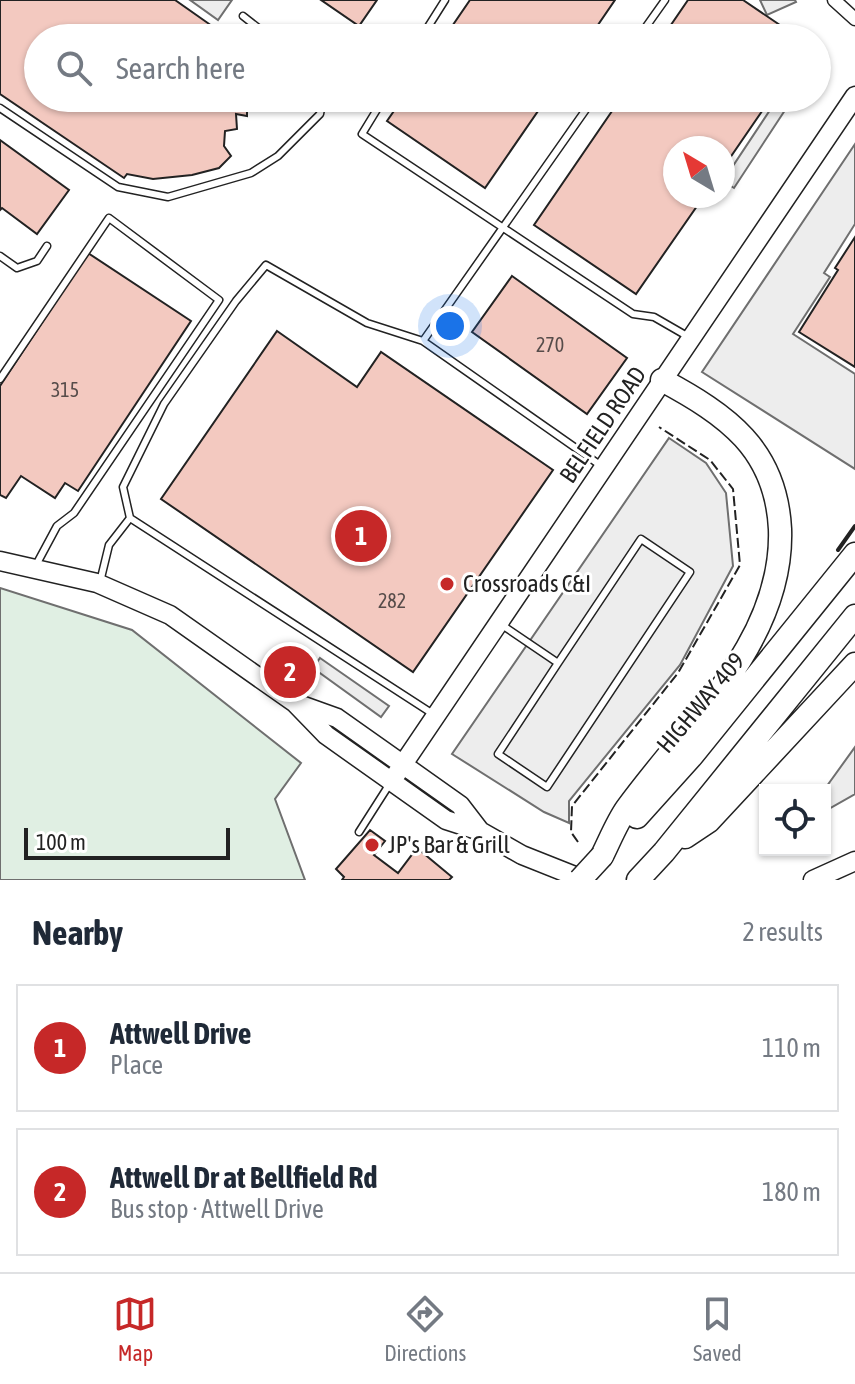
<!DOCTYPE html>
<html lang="en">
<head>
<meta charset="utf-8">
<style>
	body { margin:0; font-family:"Asap Condensed",sans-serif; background:#f6f6f7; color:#1f2937 }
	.controls { position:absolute; right:24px; bottom:24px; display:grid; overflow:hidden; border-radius:0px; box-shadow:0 2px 6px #0004 }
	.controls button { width:72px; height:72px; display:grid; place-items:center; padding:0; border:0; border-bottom:2px solid #e0e1e3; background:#fff; color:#1f2937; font:40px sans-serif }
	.compass { position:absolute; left:663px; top:136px; width:72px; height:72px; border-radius:50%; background:#fff; box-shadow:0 2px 6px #0004; rotate:322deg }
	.scale { position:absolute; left:24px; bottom:20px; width:206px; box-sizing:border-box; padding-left:8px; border:4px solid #222; border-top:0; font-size:22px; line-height:28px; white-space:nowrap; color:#222; -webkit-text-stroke:6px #fff; paint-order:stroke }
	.you { position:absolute; left:450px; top:326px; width:28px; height:28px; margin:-20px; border:6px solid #fff; border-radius:50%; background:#1a73e8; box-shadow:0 0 0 12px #1a73e833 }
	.badge { display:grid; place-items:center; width:52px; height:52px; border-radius:50%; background:#c62828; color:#fff; font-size:26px; font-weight:700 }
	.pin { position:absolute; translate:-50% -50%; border:4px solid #fff; box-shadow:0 2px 8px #0006 }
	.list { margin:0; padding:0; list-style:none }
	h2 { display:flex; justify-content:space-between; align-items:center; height:104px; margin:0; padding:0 32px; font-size:34px }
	h2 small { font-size:26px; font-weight:400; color:#747a83 }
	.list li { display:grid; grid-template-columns:52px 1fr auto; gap:24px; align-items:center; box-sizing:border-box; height:128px; margin:0 16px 16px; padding:0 16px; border:2px solid #e0e1e3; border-radius:0px }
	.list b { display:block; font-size:30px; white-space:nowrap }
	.list p { margin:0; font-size:26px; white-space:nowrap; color:#747a83 }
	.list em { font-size:26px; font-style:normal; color:#747a83 }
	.icon { flex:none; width:44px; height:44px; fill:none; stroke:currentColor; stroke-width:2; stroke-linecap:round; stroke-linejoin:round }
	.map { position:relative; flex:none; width:855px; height:880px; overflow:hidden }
	.search { position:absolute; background:#fff; box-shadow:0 2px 6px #0004; left:24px; right:24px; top:24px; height:88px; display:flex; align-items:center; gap:20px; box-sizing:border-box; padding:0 28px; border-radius:44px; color:#747a83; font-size:30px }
	.sheet { height:392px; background:#fff }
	nav { display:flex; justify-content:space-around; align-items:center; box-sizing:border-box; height:112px; border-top:2px solid #e0e1e3; background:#fff; font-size:22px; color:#747a83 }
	nav a { display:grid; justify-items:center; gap:4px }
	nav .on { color:#c62828 }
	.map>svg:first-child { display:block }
</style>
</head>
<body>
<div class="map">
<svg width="855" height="880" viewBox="0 0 855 880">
	<rect width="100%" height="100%" fill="#fff"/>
	<path fill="#e0efe3" stroke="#6f6f6f" stroke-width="2" d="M0,588L132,630L301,763L275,799L305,880H0Z"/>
	<path fill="#ededed" stroke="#6f6f6f" stroke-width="2" d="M190,0H232L218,20Z
		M760,0H795L796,2L767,15Z
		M778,98H793L734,188L723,181Z
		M855,144V224L824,273L830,277L793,334L855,374V469L702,372Z
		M669,438L706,463L726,493L733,566L680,665L569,801V823L544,812L452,754Z
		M320,658L389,706L381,717L313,668Z
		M855,747V794L825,811L824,790Z"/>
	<path fill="#f3c9c0" stroke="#222" stroke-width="2" d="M0,0H175L222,33L220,38H38V98H266L247,99V116L236,114L237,129L225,131L224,146L231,156L219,168L192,175L153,179L127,174L124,178L0,94Z
		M321,0H377L359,26Z
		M470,0H615L589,38H444Z
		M688,0H743L799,38H662Z
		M403,98H547L485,188L387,121Z
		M621,98H771L723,168V148H675V196H704L636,294L534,225Z
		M0,140L69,190L37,234L2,208L0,210Z
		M855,237V367L799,332L838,270L835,268Z
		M88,253L191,321L78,491L65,483L55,498L21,476L6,498L0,495V386Z
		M512,276L627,358L587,414L472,332Z
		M277,331L357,387L381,352L553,470L413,672L161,499Z
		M370,830L385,841L374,855L398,873L417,848L452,877L449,880H342L344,877L336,869Z"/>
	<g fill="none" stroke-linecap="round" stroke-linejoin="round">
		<g stroke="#222" stroke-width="9">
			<path id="lane" d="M243,16L271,38
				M421,38L445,0
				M638,38L665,0
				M384,98L362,134L633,314L654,317L687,336
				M594,98L423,341L600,465
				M0,108L118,187L168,197L251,173L278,156L320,114L323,98
				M0,256L17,268L37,261L47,246
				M0,379L109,218L219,300L74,513L57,526L35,567
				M130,518L123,487L164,404L236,301L266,265L367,323L423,341
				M100,582L109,545L130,518L433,714
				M502,625L558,663L498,754L547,787L690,572L641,539L558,663
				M359,832L389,785"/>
		</g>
		<g stroke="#222" stroke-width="15">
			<path id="street" d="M834,0L855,19"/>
		</g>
		<g stroke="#222" stroke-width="21">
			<path id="secondary" d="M0,561L97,583L170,615L295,703L326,735L446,820L480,831L522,855L585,880
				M298,704L337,718L460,805L480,831
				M391,782L855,96
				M813,880L855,861"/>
		</g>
		<g stroke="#222" stroke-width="25">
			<path id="highway" d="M637,817L691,757L855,554
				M685,837L709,821L855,664
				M602,856C610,840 617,822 627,808C688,724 784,640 780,529C776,449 727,415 662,380
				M638,880L664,852L855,616"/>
		</g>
		<use href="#lane" stroke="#fff" stroke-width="6"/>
		<use href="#street" stroke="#fff" stroke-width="12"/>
		<use href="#secondary" stroke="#fff" stroke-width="18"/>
		<use href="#highway" stroke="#fff" stroke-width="22"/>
		<g stroke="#222" stroke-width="25" stroke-linecap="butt">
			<path id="highway-bridge" d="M580,880L602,856"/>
		</g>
		<use href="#highway-bridge" stroke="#fff" stroke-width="22"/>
		<path stroke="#222" stroke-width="2" stroke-dasharray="10 4" stroke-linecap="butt" d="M578,842L571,832L572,806L678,673L740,565L733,489L710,460L659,427"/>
		<path stroke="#222" stroke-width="4" d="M838,550L855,526"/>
	</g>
	<g fill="#c62828" stroke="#fff" stroke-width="3">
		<circle cx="447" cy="584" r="8"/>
		<circle cx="372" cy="845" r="8"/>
	</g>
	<g text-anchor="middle" stroke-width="6" stroke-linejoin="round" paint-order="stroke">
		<g font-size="20" fill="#564c4a">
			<text x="550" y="352">270</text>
			<text x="65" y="397">315</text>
			<text x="392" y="608">282</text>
		</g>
		<g font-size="24" fill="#222" stroke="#fff">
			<text transform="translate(603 425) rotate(-56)" y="8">BELFIELD ROAD</text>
			<text transform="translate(701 703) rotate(-50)" y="8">HIGHWAY 409</text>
		</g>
		<g font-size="24" fill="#222" stroke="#fff" text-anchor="start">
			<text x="463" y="592">Crossroads C&amp;I</text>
			<text x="388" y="853">JP's Bar &amp; Grill</text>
		</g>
	</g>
</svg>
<div class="controls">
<button><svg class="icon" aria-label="locate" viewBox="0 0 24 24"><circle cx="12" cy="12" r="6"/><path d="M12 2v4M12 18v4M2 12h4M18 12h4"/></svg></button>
</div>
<svg class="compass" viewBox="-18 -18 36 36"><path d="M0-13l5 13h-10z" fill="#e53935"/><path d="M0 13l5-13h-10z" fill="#747a83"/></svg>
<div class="scale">100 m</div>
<div class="you"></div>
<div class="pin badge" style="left:361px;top:536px">1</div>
<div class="pin badge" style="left:290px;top:672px">2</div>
<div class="search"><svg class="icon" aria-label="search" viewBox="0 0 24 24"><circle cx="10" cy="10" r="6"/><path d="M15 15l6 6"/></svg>Search here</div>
</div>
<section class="sheet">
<h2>Nearby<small>2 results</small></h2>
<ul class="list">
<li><span class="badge">1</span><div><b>Attwell Drive</b><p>Place</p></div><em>110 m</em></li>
<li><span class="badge">2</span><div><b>Attwell Dr at Bellfield Rd</b><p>Bus stop · Attwell Drive</p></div><em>180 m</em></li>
</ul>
</section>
<nav>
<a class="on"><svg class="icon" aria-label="map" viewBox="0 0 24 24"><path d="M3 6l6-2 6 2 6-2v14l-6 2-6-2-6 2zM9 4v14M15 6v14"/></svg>Map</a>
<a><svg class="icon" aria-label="directions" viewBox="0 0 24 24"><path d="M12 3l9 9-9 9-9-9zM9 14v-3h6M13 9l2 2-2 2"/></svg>Directions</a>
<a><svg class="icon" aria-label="saved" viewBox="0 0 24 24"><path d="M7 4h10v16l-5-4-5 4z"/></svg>Saved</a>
</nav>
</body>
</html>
